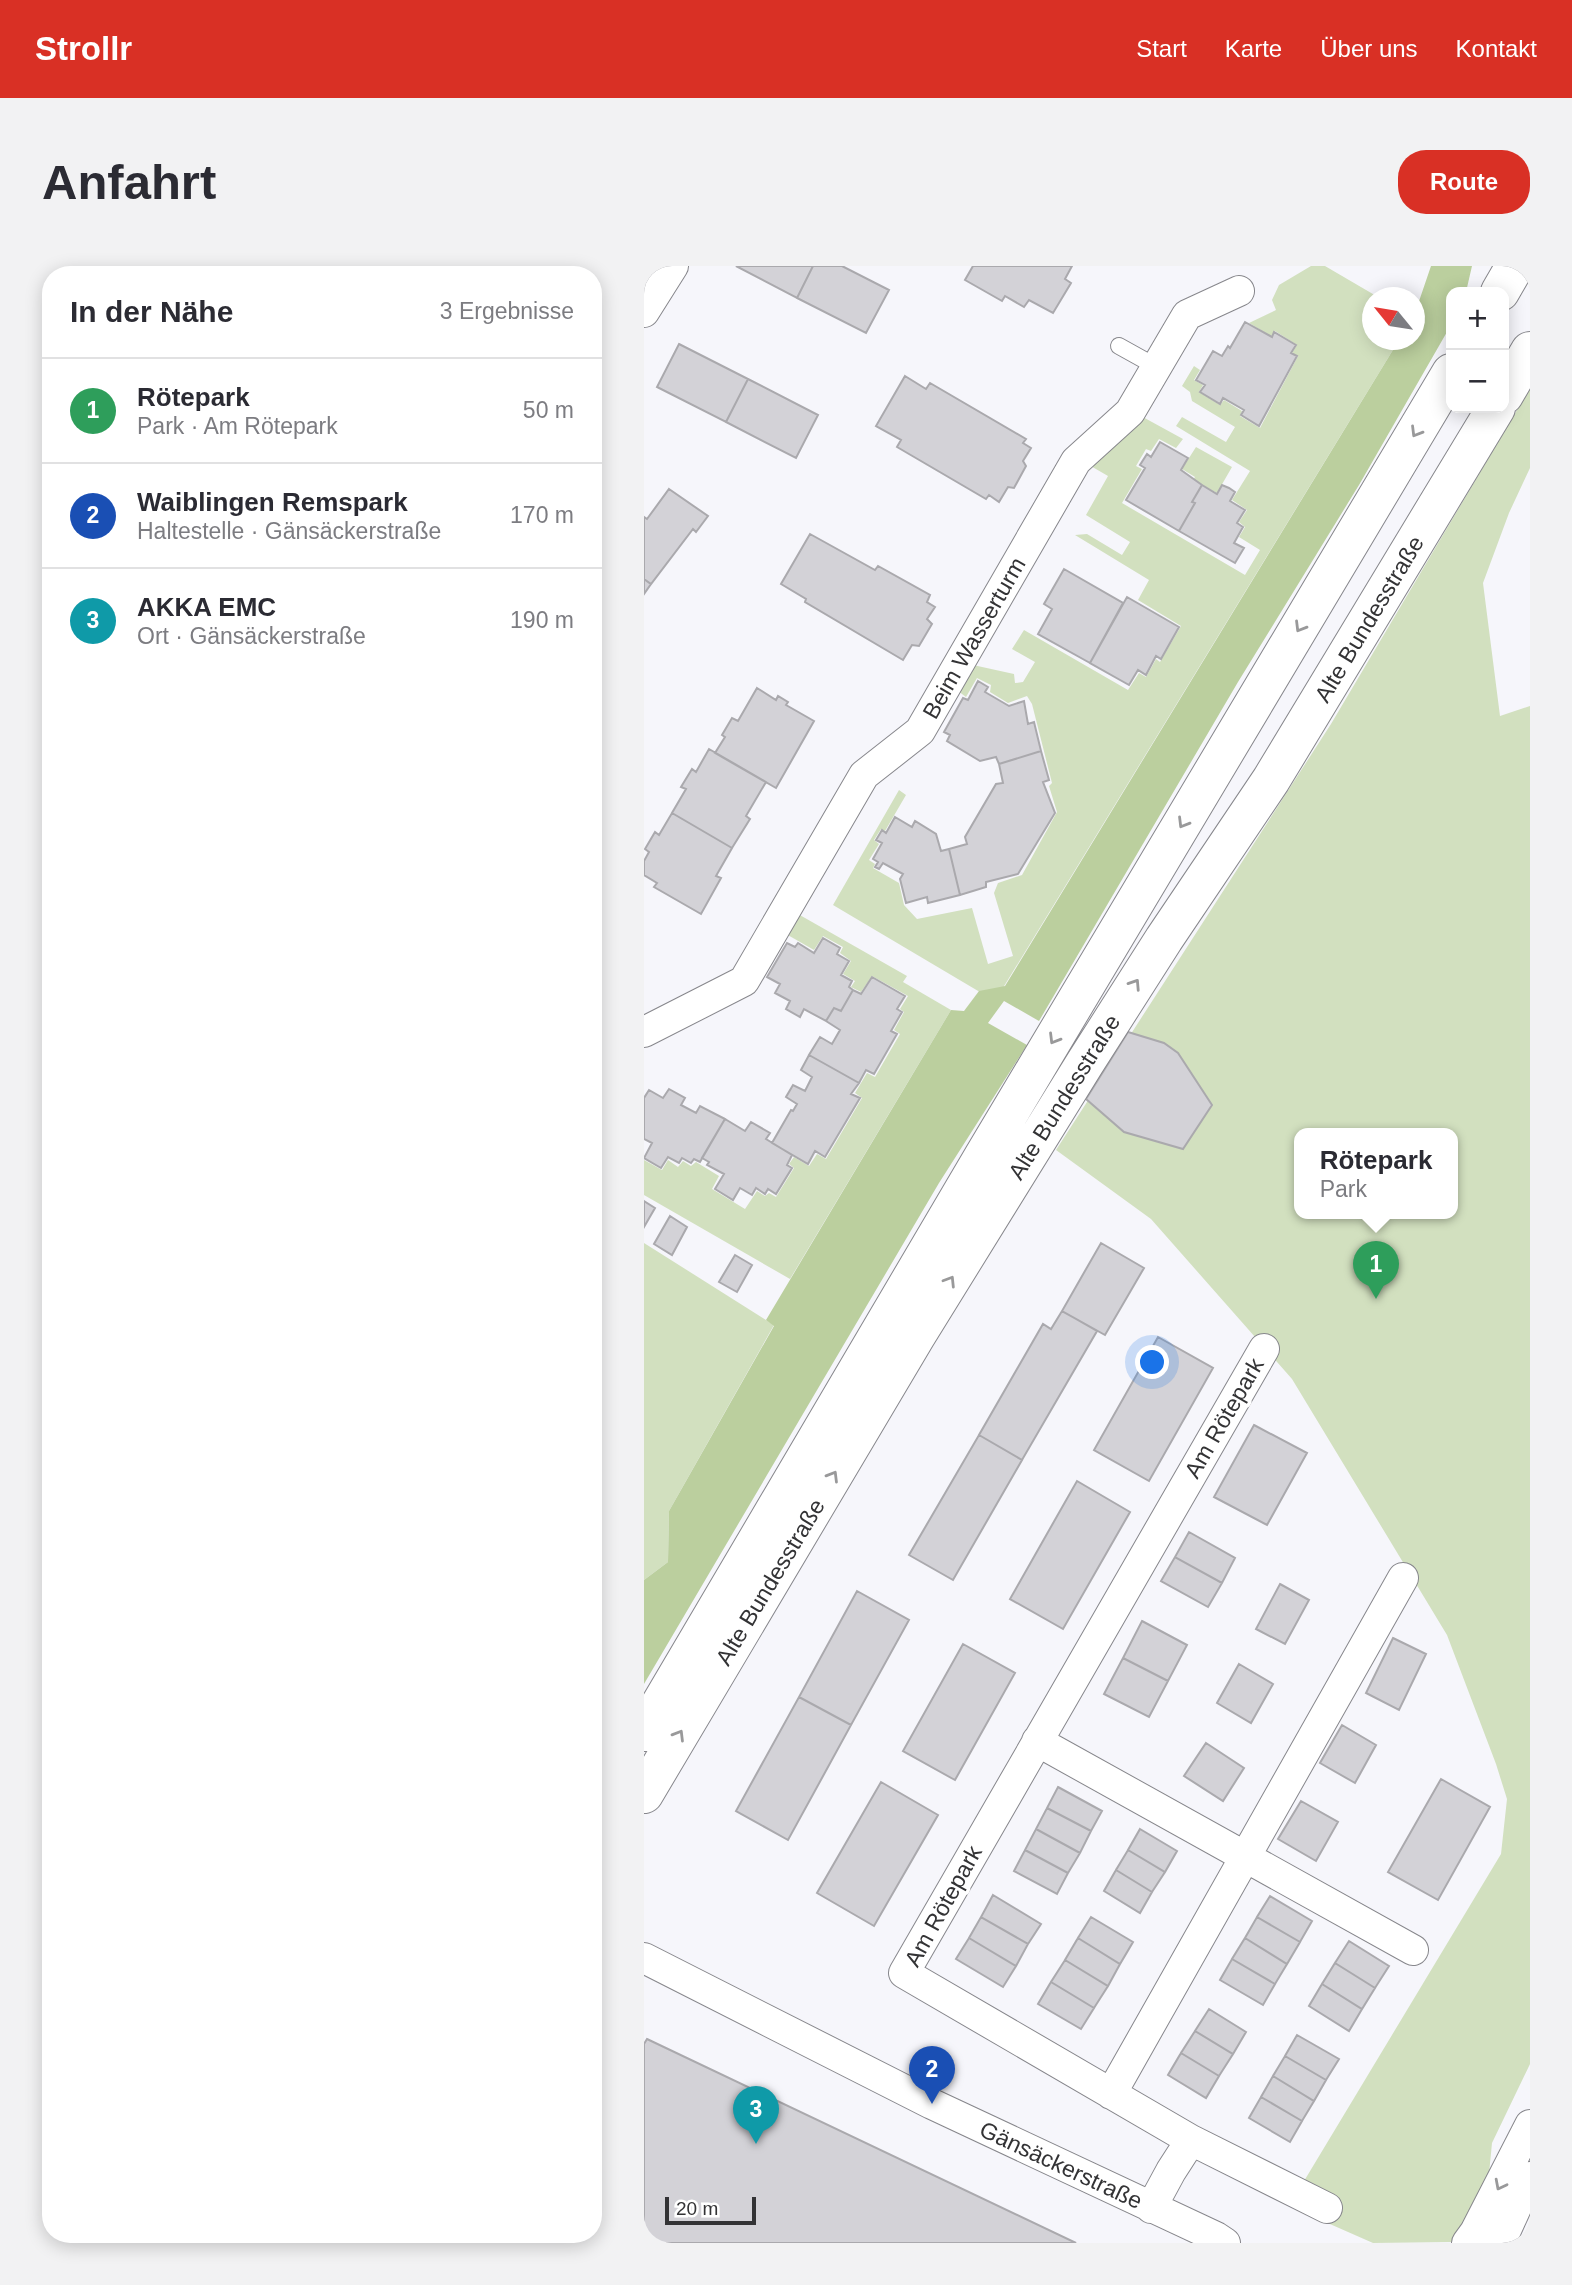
<!DOCTYPE html>
<html lang="de">
<head>
<meta charset="utf-8">
<style>
	body { margin:0; font-family:Arial,sans-serif; background:#f2f2f3; color:#2b2b33 }
	.controls { position:absolute; right:21px; top:21px; display:grid; overflow:hidden; border-radius:14px; box-shadow:0 4px 18px #0003 }
	.controls button { width:63px; height:63px; display:grid; place-items:center; padding:0; border:0; border-bottom:2px solid #e1e1e2; background:#fff; color:#2b2b33; font:35px sans-serif }
	.compass { position:absolute; left:718px; top:21px; width:63px; height:63px; border-radius:50%; background:#fff; box-shadow:0 4px 18px #0003; rotate:300deg }
	.scale { position:absolute; left:21px; bottom:18px; width:91px; box-sizing:border-box; padding-left:7px; border:4px solid #333335; border-top:0; font-size:19px; line-height:24px; white-space:nowrap; color:#333335; -webkit-text-stroke:5px #fff; paint-order:stroke }
	.you { position:absolute; left:509px; top:1097px; width:24px; height:24px; margin:-18px; border:5px solid #fff; border-radius:50%; background:#1a73e8; box-shadow:0 0 0 10px #1a73e833 }
	.badge { display:grid; place-items:center; width:46px; height:46px; border-radius:50%; background:#d93025; color:#fff; font-size:23px; font-weight:700 }
	.pin { position:absolute; translate:-50% -58px; filter:drop-shadow(0 2px 4px #0008) }
	.pin::after { content:''; position:absolute; top:37px; width:24px; height:21px; background:inherit; clip-path:polygon(0 0,100% 0,50% 100%) }
	.popup { position:absolute; left:650px; top:862px; width:164px; height:91px; box-sizing:border-box; display:grid; place-content:center; border-radius:14px; background:#fff; filter:drop-shadow(0 2px 5px #0005); font-size:23px; white-space:nowrap; color:#7c7c81 }
	.popup b { font-size:26px; color:#2b2b33 }
	.popup::after { content:''; position:absolute; left:50%; top:100%; margin-left:-14px; border:14px solid transparent; border-top-color:#fff }
	.list { margin:0; padding:0; list-style:none }
	h2 { display:flex; justify-content:space-between; align-items:center; height:91px; margin:0; padding:0 28px; font-size:30px }
	h2 small { font-size:23px; font-weight:400; color:#7c7c81 }
	.list li { display:grid; grid-template-columns:46px 1fr auto; gap:21px; align-items:center; box-sizing:border-box; height:105px; padding:0 28px; border-top:2px solid #e1e1e2 }
	.list b { display:block; font-size:26px; white-space:nowrap }
	.list p { margin:0; font-size:23px; white-space:nowrap; color:#7c7c81 }
	.list em { font-size:23px; font-style:normal; color:#7c7c81 }
	.map { position:relative; flex:none; width:886px; height:1977px; overflow:hidden; border-radius:28px }
	header { display:flex; align-items:center; gap:42px; box-sizing:border-box; height:98px; padding:0 35px; background:#d93025; color:#fff }
	header strong { font-size:33px }
	nav { display:flex; gap:38px; margin-inline-start:auto; font-size:24px }
	.intro { display:flex; align-items:center; justify-content:space-between; box-sizing:border-box; height:168px; padding:0 42px }
	h1 { margin:0; font-size:49px }
	.button { padding:18px 32px; border-radius:28px; background:#d93025; color:#fff; font-size:24px; font-weight:700 }
	main { display:flex; gap:42px; padding:0 42px }
	aside { flex:1; background:#fff; border-radius:28px; box-shadow:0 4px 18px #0003 }
	.map>svg:first-child { display:block }
</style>
</head>
<body>
<header>
<strong>Strollr</strong>
<nav><a>Start</a><a>Karte</a><a>Über uns</a><a>Kontakt</a></nav>
</header>
<div class="intro"><h1>Anfahrt</h1><a class="button">Route</a></div>
<main>
<aside>
<h2>In der Nähe<small>3 Ergebnisse</small></h2>
<ul class="list">
<li><span class="badge" style="background:#2e9e5b">1</span><div><b>Rötepark</b><p>Park · Am Rötepark</p></div><em>50 m</em></li>
<li><span class="badge" style="background:#1a4fb4">2</span><div><b>Waiblingen Remspark</b><p>Haltestelle · Gänsäckerstraße</p></div><em>170 m</em></li>
<li><span class="badge" style="background:#0f9aa8">3</span><div><b>AKKA EMC</b><p>Ort · Gänsäckerstraße</p></div><em>190 m</em></li>
</ul>
</aside>
<div class="map">
<svg width="886" height="1977" viewBox="0 0 886 1977">
	<rect width="100%" height="100%" fill="#f6f6fb"/>
	<path fill="#d2e0bf" fill-rule="evenodd" d="M667,0H681L734,31L729,32V74H755L351,735L189,639L255,524L262,529L241,565L237,563L230,574L235,578L225,594L231,598L229,602L255,617L260,639L273,653L328,642L344,698L369,690L350,627L354,617L378,609L413,546L405,520L408,517L388,438L383,430L364,437L346,426L347,419L333,412L322,431L314,425L329,399L370,408L371,417L379,416L391,396L368,383L380,364L484,424L495,407L502,411L512,393L516,396L537,360L494,334L505,314L431,269L443,268L478,289L486,276L442,249L464,210L445,199L497,150L539,173L532,182L515,173L507,185L502,183L492,200L498,203L478,237L601,309L616,284L595,271L601,261L595,256L603,244L588,234L606,205L532,160L538,151L582,176L591,161L548,135L546,126L538,120L550,100L556,104L550,114L559,119L555,126L576,139L580,134L598,145L596,150L616,162L654,90L648,87L653,79L631,65L627,70L605,57L632,44L628,34L635,19Z
		M886,122V202L865,247L839,317L856,450L886,440V1798L848,1877L845,1908L817,1966L808,1976L729,1977L645,1940L857,1588L863,1533L852,1498L803,1369L648,1113L507,953L412,884L687,458ZM655,867H809V947H655Z
		M552,181L588,201L573,227L549,214L551,211L538,203Z
		M154,648L263,710L259,716L307,744L146,1013L0,929V894L18,904L24,894L34,901L39,895L47,900L52,896L75,910L68,923L101,943L113,925L121,930L125,927L132,931L150,902L145,898L150,891L165,900L173,888L182,893L218,832L211,827L223,807L231,811L256,768L250,764L260,746L256,743L264,730L228,710L217,726L207,721L211,715L199,708L207,695L196,687L199,681L179,670L170,684L142,668Z
		M0,977L130,1059L25,1245L24,1296L0,1314Z"/>
	<path fill="#bbcf9e" d="M787,0H828L822,26H807V59L715,219L594,416L395,755L360,735L344,757L383,779L295,917L0,1418V1314L24,1296L25,1245L130,1060L122,1054L307,744L320,745L335,725L361,720L755,74H771V47Z"/>
	<path fill="#d3d2d7" stroke="#aaa9ad" stroke-width="2" d="M92,0H169L153,32Z
		M169,0H198L245,24L222,67L153,32Z
		M329,0H428L421,13L427,17L409,47L385,34L380,41L361,30L358,35L321,14Z
		M601,56L628,71L630,66L652,79L647,87L653,90L615,160L597,149L600,144L579,132L576,138L556,126L561,119L552,114L569,85L578,90L584,80L586,82Z
		M35,78L104,113L82,156L13,121Z
		M261,110L282,123L286,117L382,173L379,177L387,182L379,195L382,200L370,222L364,221L355,236L345,229L342,233L253,181L257,174L232,160Z
		M104,113L174,149L152,192L82,156Z
		M516,176L544,192L537,204L558,219L548,236L551,237L535,265L482,234L501,202L496,199L503,188L507,191Z
		M558,219L573,228L578,219L585,222L591,226L586,235L601,244L593,257L599,261L590,277L600,282L591,297L535,265L551,237L548,236Z
		M25,223L64,250L52,266L49,263L7,318L0,313V251L3,253Z
		M166,268L231,304L234,300L286,329L283,336L291,341L283,353L288,358L275,380L268,379L259,394L161,336L162,333L137,318Z
		M420,303L479,337L446,397L394,368L408,343L400,338Z
		M0,313L7,318L0,328Z
		M483,331L535,361L517,393L512,390L502,409L494,404L485,419L446,397Z
		M334,415L344,421L341,426L365,440L380,435L384,458L390,456L397,485L355,498L352,491L336,495L303,475L306,469L300,466L319,432L324,434Z
		M113,422L132,434L134,430L144,436L142,439L170,455L132,522L71,487L81,471L78,469L88,452L94,455Z
		M65,483L122,516L102,550L106,553L88,582L28,547L42,523L37,521L48,503L52,506Z
		M397,485L405,514L399,516L411,547L374,608L342,616V621L316,629L305,583L323,578L321,571L352,518L359,517L355,498Z
		M28,547L88,582L72,610L77,612L57,648L10,621L13,617L0,609V595L5,586L1,583L11,566L15,569Z
		M251,551L268,561L271,555L292,568L297,585L305,583L316,629L284,637L283,631L262,637L256,613L259,608L239,597L235,603L231,601L234,596L229,593L238,577L232,574L238,564L242,567Z
		M179,672L196,682L193,688L205,695L197,709L208,715L205,721L209,724L197,745L190,742L182,755L160,743L156,751L142,743L146,735L131,727L136,718L123,711L143,677L151,681L154,677L170,687Z
		M228,711L261,730L253,743L258,746L247,765L253,768L230,808L222,804L215,817L165,789L176,771L188,778L196,764L182,755L190,742L197,745L209,724L217,728Z
		M484,766L520,777L534,787L568,839L539,883L480,866L442,833Z
		M165,789L215,817L207,828L216,832L181,891L171,885L164,898L128,877L147,844L149,845L153,838L142,831L149,819L161,825L168,811L157,804Z
		M25,823L41,832L37,839L52,847L56,840L81,853L56,896L50,893L47,897L38,892L35,897L24,891L17,902L0,892L8,877L0,873V832L5,824L19,832Z
		M81,853L101,865L107,856L126,867L122,873L148,889L143,899L148,902L132,928L124,923L121,928L112,922L108,929L96,922L89,934L71,923L80,908L63,899L65,896L58,892Z
		M0,935L11,942L0,961Z
		M26,950L43,961L28,989L10,978Z
		M457,977L500,1002L461,1069L418,1045Z
		M91,989L108,999L93,1026L75,1016Z
		M418,1045L453,1065L378,1194L335,1169L399,1058L407,1063Z
		M514,1071L569,1102L505,1215L450,1184Z
		M610,1159L663,1187L623,1259L570,1231Z
		M335,1169L378,1194L309,1314L265,1289Z
		M433,1215L486,1246L419,1363L366,1333Z
		M545,1266L591,1292L578,1317L531,1291Z
		M531,1291L578,1317L564,1341L517,1315Z
		M636,1318L665,1334L641,1378L612,1363Z
		M213,1325L265,1354L207,1459L155,1431Z
		M498,1355L543,1379L524,1415L479,1392Z
		M749,1372L782,1388L755,1444L722,1427Z
		M319,1378L371,1407L311,1514L259,1485Z
		M479,1392L524,1415L505,1451L460,1428Z
		M595,1398L629,1418L607,1457L573,1437Z
		M155,1431L207,1459L144,1574L92,1545Z
		M698,1459L732,1479L711,1517L676,1497Z
		M562,1477L600,1502L579,1535L540,1510Z
		M797,1513L846,1541L794,1634L744,1606Z
		M237,1516L294,1549L230,1660L173,1627Z
		M414,1521L458,1545L447,1565L403,1542Z
		M657,1535L694,1556L672,1595L634,1573Z
		M403,1542L447,1565L436,1587L392,1563Z
		M392,1563L436,1587L424,1607L381,1584Z
		M496,1563L533,1585L521,1606L484,1584Z
		M381,1584L424,1607L413,1628L370,1605Z
		M484,1584L521,1606L508,1626L472,1604Z
		M472,1604L508,1626L496,1647L460,1625Z
		M349,1629L397,1658L384,1678L337,1651Z
		M626,1630L668,1655L656,1676L613,1651Z
		M337,1651L384,1678L372,1700L325,1672Z
		M447,1651L489,1676L476,1698L434,1672Z
		M613,1651L656,1676L643,1698L601,1672Z
		M325,1672L372,1700L359,1721L312,1693Z
		M434,1672L476,1698L464,1720L421,1694Z
		M601,1672L643,1698L631,1718L588,1693Z
		M705,1675L745,1700L731,1722L691,1697Z
		M588,1693L631,1718L619,1739L576,1714Z
		M421,1694L464,1720L450,1742L407,1716Z
		M691,1697L731,1722L718,1743L678,1718Z
		M407,1716L450,1742L437,1763L394,1738Z
		M678,1718L718,1743L705,1765L665,1740Z
		M565,1743L602,1766L589,1788L551,1765Z
		M551,1765L589,1788L575,1810L537,1787Z
		M653,1769L695,1793L682,1814L641,1790Z
		M3,1773L432,1977H0V1778Z
		M537,1787L575,1810L562,1832L524,1809Z
		M641,1790L682,1814L670,1835L629,1810Z
		M629,1810L670,1835L658,1855L617,1831Z
		M617,1831L658,1855L646,1876L605,1852Z"/>
	<g fill="none" stroke-linecap="round" stroke-linejoin="round">
		<g stroke="#87878c" stroke-width="18">
			<path id="service" d="M475,80L511,100"/>
		</g>
		<g stroke="#87878c" stroke-width="32">
			<path id="minor" d="M0,46L29,0
				M0,766L100,715L220,509L276,465L432,195L486,146L543,49L595,25
				M393,1475L769,1684
				M0,1692L288,1838L572,1971L581,1977
				M467,1828L759,1312
				M547,1874L683,1942
				M507,1942L527,1905L547,1874L260,1707L620,1083
				M823,1977L831,1966L886,1859
				M856,1977L886,1911"/>
		</g>
		<g stroke="#87878c" stroke-width="40">
			<path id="secondary" d="M856,26L871,0
				M860,129L886,85
				M0,1466L339,891L807,107
				M0,1528L272,1070L441,797L520,673L627,514L852,142"/>
		</g>
		<use href="#service" stroke="#fff" stroke-width="16"/>
		<use href="#minor" stroke="#fff" stroke-width="30"/>
		<use href="#secondary" stroke="#fff" stroke-width="38"/>
	</g>
	<defs><path id="oneway-chevron" d="M-2-3.5L2.5 0L-2 3.5" fill="none" stroke-width="1.6" stroke-linecap="round" stroke-linejoin="round" transform="scale(1.75)"/></defs>
	<g stroke="#99999a">
		<use href="#oneway-chevron" transform="translate(772 166) rotate(121)"/>
		<use href="#oneway-chevron" transform="translate(656 361) rotate(121)"/>
		<use href="#oneway-chevron" transform="translate(539 557) rotate(121)"/>
		<use href="#oneway-chevron" transform="translate(491 718) rotate(-57)"/>
		<use href="#oneway-chevron" transform="translate(410 773) rotate(121)"/>
		<use href="#oneway-chevron" transform="translate(306 1015) rotate(-58)"/>
		<use href="#oneway-chevron" transform="translate(189 1210) rotate(-59)"/>
		<use href="#oneway-chevron" transform="translate(35 1469) rotate(-59)"/>
		<use href="#oneway-chevron" transform="translate(856 1919) rotate(117)"/>
	</g>
	<g text-anchor="middle" stroke-width="7" stroke-linejoin="round" paint-order="stroke">
		<g font-size="23" fill="#333335" stroke="#fff">
			<text transform="translate(725 353) rotate(-59)" y="8">Alte Bundesstraße</text>
			<text transform="translate(330 372) rotate(-60)" y="8">Beim Wasserturm</text>
			<text transform="translate(420 831) rotate(-58)" y="8">Alte Bundesstraße</text>
			<text transform="translate(580 1152) rotate(-60)" y="8">Am Rötepark</text>
			<text transform="translate(126 1316) rotate(-59)" y="8">Alte Bundesstraße</text>
			<text transform="translate(299 1640) rotate(-61)" y="8">Am Rötepark</text>
			<text transform="translate(417 1899) rotate(25)" y="8">Gänsäckerstraße</text>
		</g>
	</g>
</svg>
<div class="controls">
<button>+</button>
<button>−</button>
</div>
<svg class="compass" viewBox="-18 -18 36 36"><path d="M0-13l5 13h-10z" fill="#e53935"/><path d="M0 13l5-13h-10z" fill="#7c7c81"/></svg>
<div class="scale">20 m</div>
<div class="you"></div>
<div class="pin badge" style="left:732px;top:1033px;background:#2e9e5b">1</div>
<div class="popup"><b>Rötepark</b>Park</div>
<div class="pin badge" style="left:288px;top:1838px;background:#1a4fb4">2</div>
<div class="pin badge" style="left:112px;top:1878px;background:#0f9aa8">3</div>
</div>
</main>
</body>
</html>
